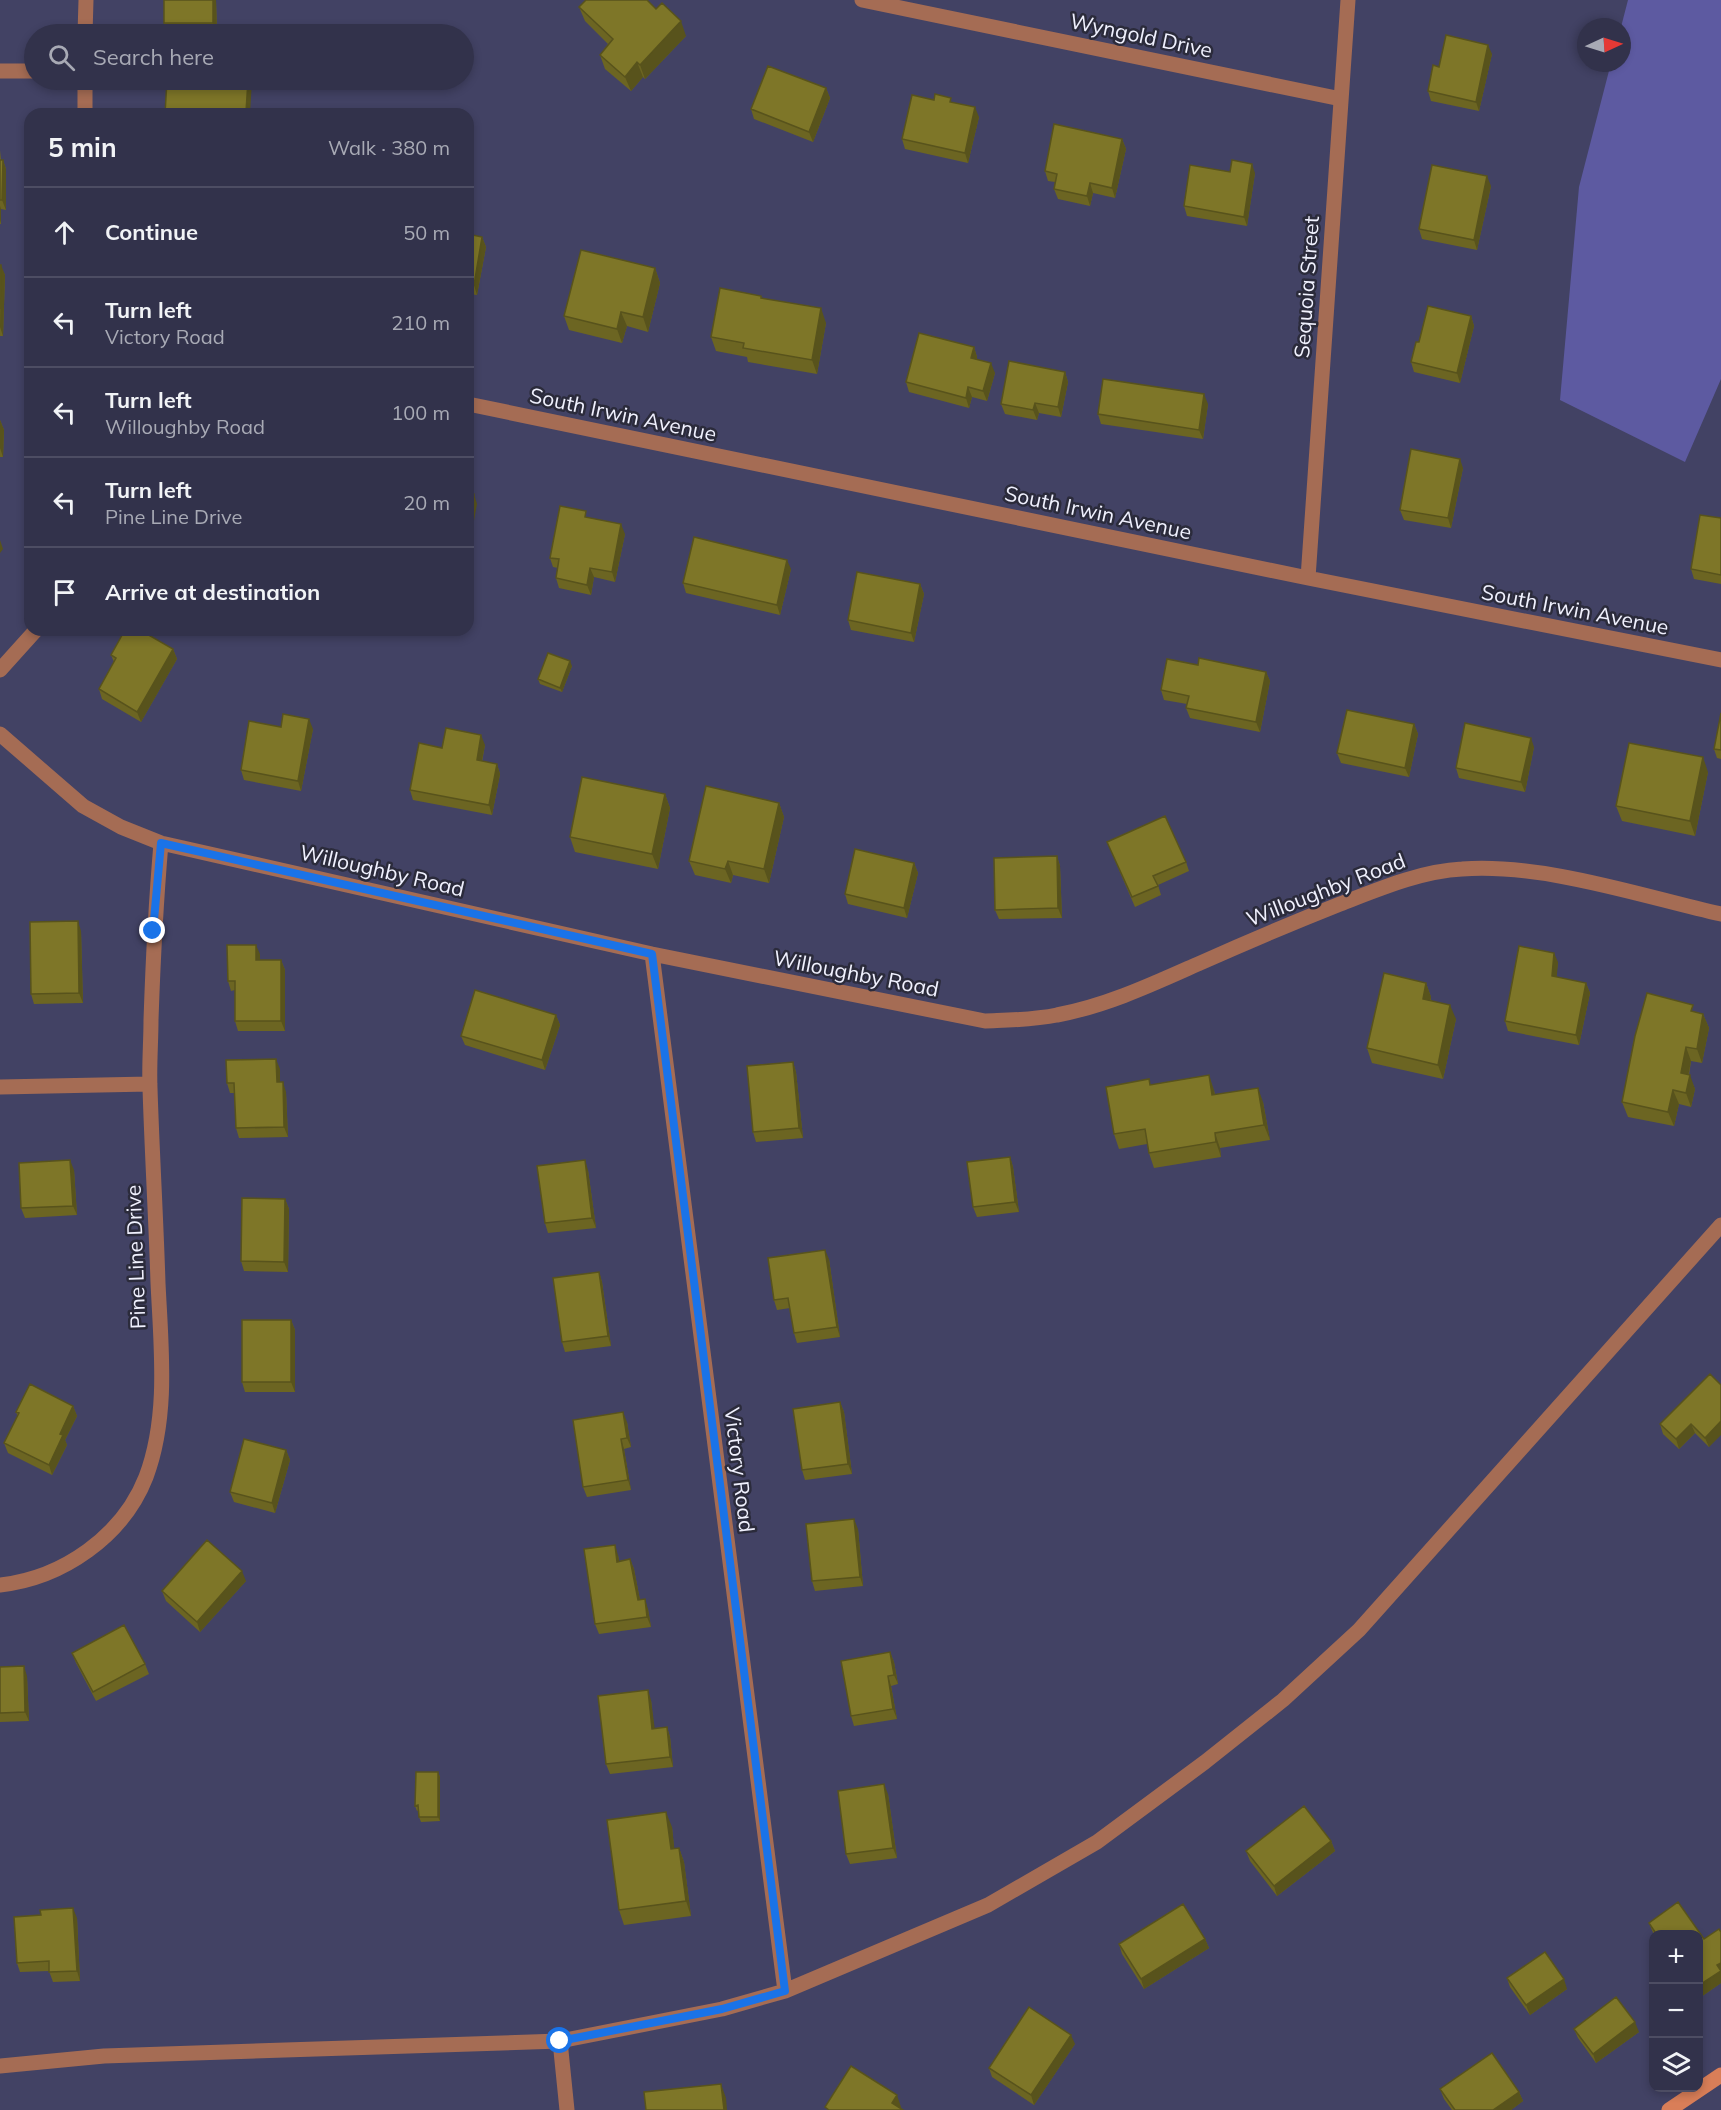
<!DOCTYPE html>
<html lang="en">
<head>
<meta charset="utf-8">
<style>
	body { margin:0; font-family:Mulish,sans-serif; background:#3d3e55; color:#f1f3f6 }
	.controls { position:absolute; right:18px; bottom:18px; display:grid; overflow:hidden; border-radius:12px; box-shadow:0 3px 9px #0003 }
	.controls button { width:54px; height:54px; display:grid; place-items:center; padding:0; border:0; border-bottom:2px solid #4d4d63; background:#32324b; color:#f1f3f6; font:30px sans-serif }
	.compass { position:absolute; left:1577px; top:18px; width:54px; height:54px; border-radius:50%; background:#32324b; box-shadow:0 3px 9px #0003; rotate:86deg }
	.stop { position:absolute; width:18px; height:18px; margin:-14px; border:4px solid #1a73e8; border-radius:50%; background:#fff }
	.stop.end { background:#1a73e8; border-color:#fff; box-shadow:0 2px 6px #0008 }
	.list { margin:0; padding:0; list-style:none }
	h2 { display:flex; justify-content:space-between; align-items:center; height:78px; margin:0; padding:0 24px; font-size:26px }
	h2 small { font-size:20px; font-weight:400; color:#a8aab5 }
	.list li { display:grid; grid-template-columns:39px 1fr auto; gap:18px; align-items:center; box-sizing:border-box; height:90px; padding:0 24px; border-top:2px solid #4d4d63 }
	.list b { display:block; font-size:22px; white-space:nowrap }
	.list p { margin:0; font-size:20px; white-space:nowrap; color:#a8aab5 }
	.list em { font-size:20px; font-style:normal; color:#a8aab5 }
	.icon { flex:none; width:33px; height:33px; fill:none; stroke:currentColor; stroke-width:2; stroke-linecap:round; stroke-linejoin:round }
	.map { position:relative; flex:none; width:1721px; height:2110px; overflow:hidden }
	.search { position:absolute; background:#32324b; box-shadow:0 3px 9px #0003; left:24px; top:24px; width:450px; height:66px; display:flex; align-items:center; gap:15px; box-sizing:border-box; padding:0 21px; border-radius:33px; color:#a8aab5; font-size:22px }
	.panel { position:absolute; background:#32324b; box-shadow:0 3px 9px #0003; left:24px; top:108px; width:450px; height:528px; border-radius:18px }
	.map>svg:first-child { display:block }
</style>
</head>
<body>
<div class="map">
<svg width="1721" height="2110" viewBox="0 0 1721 2110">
	<rect width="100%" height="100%" fill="#424264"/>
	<path fill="#5d5aa1" d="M1628,0H1721V379L1685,462L1560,400L1579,187L1611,63H1622L1621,27Z"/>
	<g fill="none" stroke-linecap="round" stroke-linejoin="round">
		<path stroke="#a56c54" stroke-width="15" d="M862,0L1341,99
			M85,34L86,0
			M0,71H34
			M85,114V80
			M468,404L1308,578L1721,660
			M1308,578L1348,0
			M0,670L36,630
			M0,734L83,806L121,827L161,843L652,954L985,1021C1009,1020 1033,1020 1057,1015C1106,1006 1153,984 1198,964C1245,943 1292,923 1340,904C1379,889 1421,871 1462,869C1544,863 1641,896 1721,914
			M652,954L785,1991
			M0,1087L150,1084
			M0,1585C63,1578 123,1536 146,1477C169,1416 161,1347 158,1283C156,1218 152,1153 150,1088C149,1065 151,1042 151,1020C153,960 156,902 161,843
			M560,2041L567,2110
			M0,2066L104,2056L560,2041L722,2009L785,1991L988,1905L1097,1842L1205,1762L1283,1700L1359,1630L1721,1225"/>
		<path stroke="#d97e58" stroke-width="15" d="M1669,2110L1721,2075"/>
	</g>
	<path fill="#6c6522" d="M164,0H216L217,32L168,33L164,23Z
		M579,7L686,36L645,79L643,77L631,91L605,69L600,55L608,44L585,21Z
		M1492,54L1479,111L1431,101L1428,91Z
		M167,80L250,114H165Z
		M826,88L830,98L813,142L754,119L751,109Z
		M934,100L952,102L979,117L968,163L905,149L902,139Z
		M1122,139L1126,149L1115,198L1093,193L1090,206L1058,199L1054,189L1055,182L1048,181L1045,171Z
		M0,150L1,160H3L6,169V210L1,209V224H0Z
		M1230,172L1255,173L1247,226L1187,216L1184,206Z
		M1491,186L1477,250L1422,239L1419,229Z
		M468,234L482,237L486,247L477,295L468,294Z
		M0,265L5,275L3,336H0Z
		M655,268L660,283L648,332L627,326L622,343L569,330L564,316Z
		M761,296L762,298L826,323L817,374L748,362L747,357L716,351L711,337Z
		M1471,316L1474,326L1460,383L1414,372L1411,362Z
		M974,347L977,357V359L995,373L987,401L972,397L969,408L909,392L906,382Z
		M1065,372L1068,382L1061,417L1039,413L1037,420L1005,414L1001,404Z
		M1208,404L1203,439L1101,424L1098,414Z
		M0,420L4,430L3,457H0Z
		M1463,468L1451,528L1404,520L1400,510Z
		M588,517L625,534L615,582L594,577L591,595L559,588L556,578L558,568L553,567L550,558Z
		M1721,518V584L1694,579L1691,569Z
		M791,569L780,615L686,593L683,583Z
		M920,584L924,594L914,642L851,630L848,620Z
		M173,649L177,659L141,722L102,699L99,689L114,662L111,655Z
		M1198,665L1266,672L1270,681L1260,732L1190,718L1186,708L1187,704L1164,700L1161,690Z
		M572,666L562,692L540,684L538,679Z
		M1721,713V759L1717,758L1714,749Z
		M1414,724L1418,734L1409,777L1341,763L1337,753Z
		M281,727L313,729L301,791L244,780L241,770Z
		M485,745L482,762L497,764L500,774L492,815L413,800L410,790L442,748Z
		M1534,747L1525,792L1459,778L1456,768Z
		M1708,772L1695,836L1622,821L1616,806Z
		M665,794L670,808L658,869L575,852L570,837Z
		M779,803L784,817L769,883L733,875L731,883L695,875L689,861Z
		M1107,842L1186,862L1189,871L1158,885L1161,895L1135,907Z
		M1057,856L1060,866L1062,918L999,919L995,910Z
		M914,863L918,873L907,918L848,904L845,894Z
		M81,931L83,1003L34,1004L31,994Z
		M260,954V960H281L285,970V1031H238L235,1021V990L231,991L228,981Z
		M1558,962L1556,977L1586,983L1590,993L1579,1045L1508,1031L1505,1021Z
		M1426,983L1431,997V1000L1456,1019L1443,1079L1372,1063L1367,1048Z
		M1696,1012L1703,1014L1709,1028L1702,1063L1691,1061L1689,1075L1695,1089L1691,1107L1679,1104L1674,1126L1628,1117L1622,1102Z
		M556,1015L560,1025L545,1070L465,1045L461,1036Z
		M793,1062L796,1072L803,1138L756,1142L753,1132Z
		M280,1069V1082L286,1092L288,1137L239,1138L236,1128L235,1093H230L227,1083Z
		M1151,1085L1214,1090L1215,1095L1263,1102L1270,1140L1220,1148L1221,1157L1154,1168L1149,1153L1147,1144L1119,1149L1114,1134Z
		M1010,1157L1013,1167L1019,1212L977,1217L973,1207Z
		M74,1170L77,1215L25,1218L21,1208Z
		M588,1170L596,1228L548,1233L545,1223Z
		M285,1199L289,1209L288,1272L244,1271L241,1261Z
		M829,1259L840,1337L797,1343L794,1333L790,1308L777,1310L774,1300Z
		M599,1272L602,1282L611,1346L565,1352L562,1342Z
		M291,1320L295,1330V1392H245L242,1382Z
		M1721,1385L1709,1447L1695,1433L1679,1449L1663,1434L1660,1424Z
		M840,1402L844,1412L852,1474L805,1480L802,1470Z
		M73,1406L77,1416L65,1440L67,1445L52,1475L8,1453L4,1443L18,1417L16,1412Z
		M627,1422L631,1447L624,1449L631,1490L587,1497L583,1487Z
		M286,1450L290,1460L275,1513L234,1502L230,1492Z
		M858,1529L863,1586L815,1591L812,1581Z
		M618,1555L619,1561L630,1559L634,1569L640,1600L648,1609L651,1627L599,1634L595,1624Z
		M246,1581L200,1632L166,1601L162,1591Z
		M890,1652L894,1662L898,1684L891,1686L897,1719L854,1726L851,1716Z
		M72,1653L145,1664L149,1674L96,1701L76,1663Z
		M0,1667L27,1676L29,1721L0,1722Z
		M651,1700L654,1728L667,1727L670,1737L673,1767L610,1774L606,1764Z
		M438,1772L440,1777V1821L421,1822L419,1817V1810L417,1811L415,1806Z
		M888,1794L897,1858L850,1864L846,1854Z
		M672,1827L674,1848H679L684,1862L691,1916L624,1925L619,1910Z
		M1331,1841L1335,1851L1277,1896L1250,1861L1246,1851Z
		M1678,1902L1704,1939L1719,1929L1721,1932V1983L1698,1999V1935H1654L1649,1923Z
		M77,1918L80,1981L53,1982L49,1971L20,1972L17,1963Z
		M1205,1939L1209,1948L1144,1989L1122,1954L1119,1944Z
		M1507,1978L1567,1989L1530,2015L1510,1987Z
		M1574,2029L1639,2032L1596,2063L1578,2038Z
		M1075,2044L1034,2105L992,2077L989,2068Z
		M1440,2089L1519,2092L1523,2101L1511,2110H1452L1444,2099Z"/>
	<path fill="#58531c" d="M213,0H216L217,32L213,23Z
		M681,21L686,36L645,79L640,65Z
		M1488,45L1492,54L1479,111L1476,102Z
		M637,62L643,77L631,91L625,77Z
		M248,80H252L250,114H247L246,112Z
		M826,88L830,98L813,142L809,132Z
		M975,107L979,117L968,163L965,153Z
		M1122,139L1126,149L1115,198L1112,188Z
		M3,160L6,169V210L2,200Z
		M1252,164L1255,173L1247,226L1244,217Z
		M1487,176L1491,186L1477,250L1474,240Z
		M1090,183L1093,193L1090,206L1087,196Z
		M0,206L1,209V224L0,220Z
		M482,237L486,247L477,295L474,285Z
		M1,265L5,275L3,336L0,327Z
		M655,268L660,283L648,332L643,317Z
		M821,308L826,323L817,374L812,360Z
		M621,312L627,326L622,343L617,329Z
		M1471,316L1474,326L1460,383L1457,373Z
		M974,347L977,357L975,367L971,358Z
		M991,363L995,373L987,401L983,391Z
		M1065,372L1068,382L1061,417L1058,407Z
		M968,387L972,397L969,408L966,398Z
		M1204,394L1208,404L1203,439L1199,430Z
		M1035,403L1039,413L1037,420L1033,410Z
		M0,420L4,430L3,457L0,448Z
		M1460,459L1463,468L1451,528L1448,518Z
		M474,494L477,504L468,554V527Z
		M621,524L625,534L615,582L612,572Z
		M0,540L3,549L0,553Z
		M787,560L791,569L780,615L777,605Z
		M590,568L594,577L591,595L587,585Z
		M920,584L924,594L914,642L911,633Z
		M173,649L177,659L141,722L137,712Z
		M570,661L572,666L562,692L560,688Z
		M1266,672L1270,681L1260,732L1256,722Z
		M309,719L313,729L301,791L298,781Z
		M1414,724L1418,734L1409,777L1405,768Z
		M481,735L485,745L480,770L477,760Z
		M1531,738L1534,747L1525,792L1521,782Z
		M1703,757L1708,772L1695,836L1690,821Z
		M497,764L500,774L492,815L489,805Z
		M665,794L670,808L658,869L652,854Z
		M779,803L784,817L769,883L764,869Z
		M1057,856L1060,866L1062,918L1058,908Z
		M728,861L733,875L731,883L725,869Z
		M914,863L918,873L907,918L904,908Z
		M78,921L81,931L83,1003L79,993Z
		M256,945L260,954V970L256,960Z
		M1554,953L1558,962L1556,986L1552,976Z
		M281,960L285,970V1031L281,1021Z
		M1426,983L1431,997L1428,1013L1423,999Z
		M1586,983L1590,993L1579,1045L1576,1035Z
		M1450,1005L1456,1019L1443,1079L1438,1065Z
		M1703,1014L1709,1028L1702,1063L1697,1049Z
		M556,1015L560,1025L545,1070L542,1060Z
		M1686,1047L1691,1061L1686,1087L1681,1073Z
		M276,1059L280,1069V1092L277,1082Z
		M793,1062L796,1072L803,1138L799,1128Z
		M1209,1075L1214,1090L1217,1110L1212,1095Z
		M1690,1075L1695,1089L1691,1107L1686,1093Z
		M283,1082L286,1092L288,1137L284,1127Z
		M1258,1088L1263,1102L1270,1140L1264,1125Z
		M1673,1090L1679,1104L1674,1126L1668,1112Z
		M1215,1133L1220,1148L1221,1157L1216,1142Z
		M1010,1157L1013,1167L1019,1212L1015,1202Z
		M70,1160L74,1170L77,1215L73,1206Z
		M585,1160L588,1170L596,1228L592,1218Z
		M285,1199L289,1209L288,1272L284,1262Z
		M825,1250L829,1259L840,1337L837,1327Z
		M599,1272L602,1282L611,1346L608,1336Z
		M291,1320L295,1330V1392L291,1382Z
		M840,1402L844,1412L852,1474L848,1464Z
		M73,1406L77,1416L65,1440L67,1445L52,1475L49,1465L60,1434Z
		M623,1412L627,1422L631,1447L627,1438Z
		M1721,1421V1435L1709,1447L1705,1438Z
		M1691,1424L1695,1433L1679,1449L1676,1439Z
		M621,1439L624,1449L631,1490L628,1480Z
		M286,1450L290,1460L275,1513L272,1503Z
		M854,1519L858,1529L863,1586L860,1577Z
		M615,1545L618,1555L621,1571L617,1562Z
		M630,1559L634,1569L642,1610L638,1600Z
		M242,1571L246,1581L200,1632L197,1622Z
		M645,1599L648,1609L651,1627L647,1617Z
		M890,1652L894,1662L898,1684L894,1675Z
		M24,1666L27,1676L29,1721L25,1712Z
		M888,1676L891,1686L897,1719L893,1709Z
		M648,1690L651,1700L656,1738L652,1729Z
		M667,1727L670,1737L673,1767L670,1757Z
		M438,1772L440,1777V1821L438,1817Z
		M884,1784L888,1794L897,1858L893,1848Z
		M666,1812L672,1827L676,1863L671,1849Z
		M1331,1841L1335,1851L1277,1896L1274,1886Z
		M679,1848L684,1862L691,1916L686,1901Z
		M73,1908L77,1918L80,1981L77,1971Z
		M1205,1939L1209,1948L1144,1989L1141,1979Z
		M1721,1963V1983L1698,1999V1986L1717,1965Z
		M1564,1979L1567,1989L1530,2015L1526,2005Z
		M1635,2022L1639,2032L1596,2063L1593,2054Z
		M1071,2035L1075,2044L1034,2105L1031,2095Z
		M721,2084L726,2098L727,2110H724Z
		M1519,2092L1523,2101L1511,2110H1493Z
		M897,2095L902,2110L892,2103Z"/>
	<path fill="#7e7628" stroke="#58531c" stroke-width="1.5" d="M164,0H213V23H164Z
		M586,0H647L656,9L662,3L681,21L640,65L637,62L625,77L600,55L613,39L579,7Z
		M1446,35L1488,45L1476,102L1428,91L1433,65L1439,67Z
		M768,66L826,88L809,132L751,109Z
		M167,80H248L246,112L209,110V114H165Z
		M935,94L951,98L950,102L975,107L965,153L902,139L912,95L934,100Z
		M1054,124L1122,139L1112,188L1090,183L1087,196L1054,189L1057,174L1045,171Z
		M0,160H3L2,200H0Z
		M1232,160L1252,164L1244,217L1184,206L1190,165L1230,172Z
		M1432,165L1487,176L1474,240L1419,229Z
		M468,234L482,237L474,285L468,284Z
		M581,250L655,268L643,317L621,312L617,329L564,316Z
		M0,265H1L0,309Z
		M720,288L761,296V298L821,308L812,360L743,348L744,343L711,337Z
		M1428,306L1471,316L1457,373L1411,362L1416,342H1419Z
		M919,333L974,347L971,358L991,363L983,391L968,387L966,398L906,382Z
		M1009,361L1065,372L1058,407L1035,403L1033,410L1001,404Z
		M1103,379L1204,394L1199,430L1098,414Z
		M1411,449L1460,459L1448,518L1400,510Z
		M468,493L474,494L468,527Z
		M560,506L586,511L585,517L621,524L612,572L590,568L587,585L556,578L559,559L550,558Z
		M1700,515L1721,518V575L1691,569Z
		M694,537L787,560L777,605L683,583Z
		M857,572L920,584L911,633L848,620Z
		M125,630H140L173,649L137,712L99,689L116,658L111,655Z
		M548,653L570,661L560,688L538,679Z
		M1199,658L1266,672L1256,722L1186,708L1189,696L1161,690L1167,659L1198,665Z
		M1347,710L1414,724L1405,768L1337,753Z
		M1721,713V750L1714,749Z
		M283,714L309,719L298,781L241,770L249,721L281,727Z
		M1465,723L1531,738L1521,782L1456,768Z
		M446,728L481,735L477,760L497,764L489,805L410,790L419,743L442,748Z
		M1629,743L1703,757L1690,821L1616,806Z
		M582,777L665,794L652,854L570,837Z
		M706,786L779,803L764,869L728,861L725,869L689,861Z
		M1165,816L1186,862L1153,876L1158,886L1132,897L1107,842Z
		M855,849L914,863L904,908L845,894Z
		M1057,856L1058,908L995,910L994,858Z
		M78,921L79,993L31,994L30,922Z
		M227,945H256V960H281V1021H235V981H228Z
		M1519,946L1554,953L1552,976L1586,983L1576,1035L1505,1021Z
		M1384,973L1426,983L1423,999L1450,1005L1438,1065L1367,1048Z
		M475,990L556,1015L542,1060L461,1036Z
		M1647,993L1693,1005L1691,1011L1703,1014L1697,1049L1686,1047L1681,1073L1690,1075L1686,1093L1673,1090L1668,1112L1622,1102L1635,1036Z
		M276,1059L277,1082H283L284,1127L236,1128L234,1083H227L226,1060Z
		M793,1062L799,1128L753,1132L747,1066Z
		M1209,1075L1212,1095L1258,1088L1264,1125L1215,1133L1216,1142L1149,1153L1145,1129L1114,1134L1106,1087L1149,1079L1150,1085Z
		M1010,1157L1015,1202L973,1207L967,1162Z
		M70,1160L73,1206L21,1208L19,1163Z
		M585,1160L592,1218L545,1223L537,1166Z
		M242,1198L285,1199L284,1262L241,1261Z
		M825,1250L837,1327L794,1333L788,1298L774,1300L768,1258Z
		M599,1272L608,1336L562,1342L553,1278Z
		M242,1320H291V1382H242Z
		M1710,1374L1721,1385V1421L1705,1438L1691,1424L1676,1439L1660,1424Z
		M30,1384L73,1406L60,1434L63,1435L49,1465L4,1443L19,1413L16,1412Z
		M840,1402L848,1464L802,1470L793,1409Z
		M623,1412L627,1438L621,1439L628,1480L583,1487L573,1420Z
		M244,1439L286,1450L272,1503L230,1492Z
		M854,1519L860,1577L812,1581L806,1524Z
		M207,1540L242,1571L197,1622L162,1591Z
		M615,1545L617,1562L630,1559L638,1600L645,1599L647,1617L595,1624L584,1549Z
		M124,1625L145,1664L93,1692L72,1653Z
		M890,1652L894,1675L888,1676L893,1709L851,1716L841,1661Z
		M24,1666L25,1712L0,1713V1667Z
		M648,1690L652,1729L667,1727L670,1757L606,1764L598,1696Z
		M416,1772H438V1817H419L418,1805L415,1806Z
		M884,1784L893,1848L846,1854L838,1791Z
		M1304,1806L1331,1841L1274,1886L1246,1851Z
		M666,1812L671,1849L679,1848L686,1901L619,1910L607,1820Z
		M1678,1902L1704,1939L1719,1929L1721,1932V1963L1717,1965L1721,1971L1698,1986V1935H1657L1649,1923Z
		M1183,1904L1205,1939L1141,1979L1119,1944Z
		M73,1908L77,1971L49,1972V1961L17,1963L14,1917L41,1915L40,1910Z
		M1545,1952L1564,1979L1526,2005L1507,1978Z
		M1616,1997L1635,2022L1593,2054L1574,2029Z
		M1029,2007L1071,2035L1031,2095L989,2068Z
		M1492,2053L1519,2092L1493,2110H1455L1440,2089Z
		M851,2066L897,2095L892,2103L903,2110H829L825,2107Z
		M721,2084L724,2110H646L644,2092Z"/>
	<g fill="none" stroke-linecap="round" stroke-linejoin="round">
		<path stroke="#1a73e8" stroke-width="8" d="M153,931L161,843L652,954L785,1991L722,2009L560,2041"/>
	</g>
	<g text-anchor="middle" stroke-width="5" stroke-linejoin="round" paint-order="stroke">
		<g font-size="21" fill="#f0f1fe" stroke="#2b2b3b">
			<text transform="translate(1141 36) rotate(12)" y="7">Wyngold Drive</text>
			<text transform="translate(1307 287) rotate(-86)" y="7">Sequoia Street</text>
			<text transform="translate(623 415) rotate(12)" y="7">South Irwin Avenue</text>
			<text transform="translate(1098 513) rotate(12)" y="7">South Irwin Avenue</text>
			<text transform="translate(1575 610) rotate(11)" y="7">South Irwin Avenue</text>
			<text transform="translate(382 871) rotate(13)" y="7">Willoughby Road</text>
			<text transform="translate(1326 890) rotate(-21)" y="7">Willoughby Road</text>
			<text transform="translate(856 974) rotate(11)" y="7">Willoughby Road</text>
			<text transform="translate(136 1257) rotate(-92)" y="7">Pine Line Drive</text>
			<text transform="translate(739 1470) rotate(83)" y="7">Victory Road</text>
		</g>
	</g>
</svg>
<div class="controls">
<button>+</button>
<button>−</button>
<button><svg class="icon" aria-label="layers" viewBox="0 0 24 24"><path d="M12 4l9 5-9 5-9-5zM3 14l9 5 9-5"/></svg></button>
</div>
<svg class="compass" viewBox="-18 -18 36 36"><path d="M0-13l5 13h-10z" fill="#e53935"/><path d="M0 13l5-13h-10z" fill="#a8aab5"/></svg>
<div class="stop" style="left:560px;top:2041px"></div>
<div class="stop end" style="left:153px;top:931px"></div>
<div class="search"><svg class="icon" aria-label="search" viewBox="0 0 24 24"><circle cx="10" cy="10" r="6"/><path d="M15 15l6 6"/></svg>Search here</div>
<section class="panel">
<h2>5 min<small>Walk · 380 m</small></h2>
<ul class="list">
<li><svg class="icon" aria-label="ahead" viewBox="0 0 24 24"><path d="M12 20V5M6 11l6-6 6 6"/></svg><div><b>Continue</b></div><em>50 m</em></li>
<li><svg class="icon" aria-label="left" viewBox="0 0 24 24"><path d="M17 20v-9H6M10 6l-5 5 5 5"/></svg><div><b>Turn left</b><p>Victory Road</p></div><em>210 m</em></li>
<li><svg class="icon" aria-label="left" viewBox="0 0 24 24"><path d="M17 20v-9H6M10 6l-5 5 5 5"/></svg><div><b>Turn left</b><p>Willoughby Road</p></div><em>100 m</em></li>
<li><svg class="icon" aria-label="left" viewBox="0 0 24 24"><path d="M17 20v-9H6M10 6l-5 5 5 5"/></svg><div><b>Turn left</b><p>Pine Line Drive</p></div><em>20 m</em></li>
<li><svg class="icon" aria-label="arrive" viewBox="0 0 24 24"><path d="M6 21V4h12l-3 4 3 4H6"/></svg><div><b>Arrive at destination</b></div></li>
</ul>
</section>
</div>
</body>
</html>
